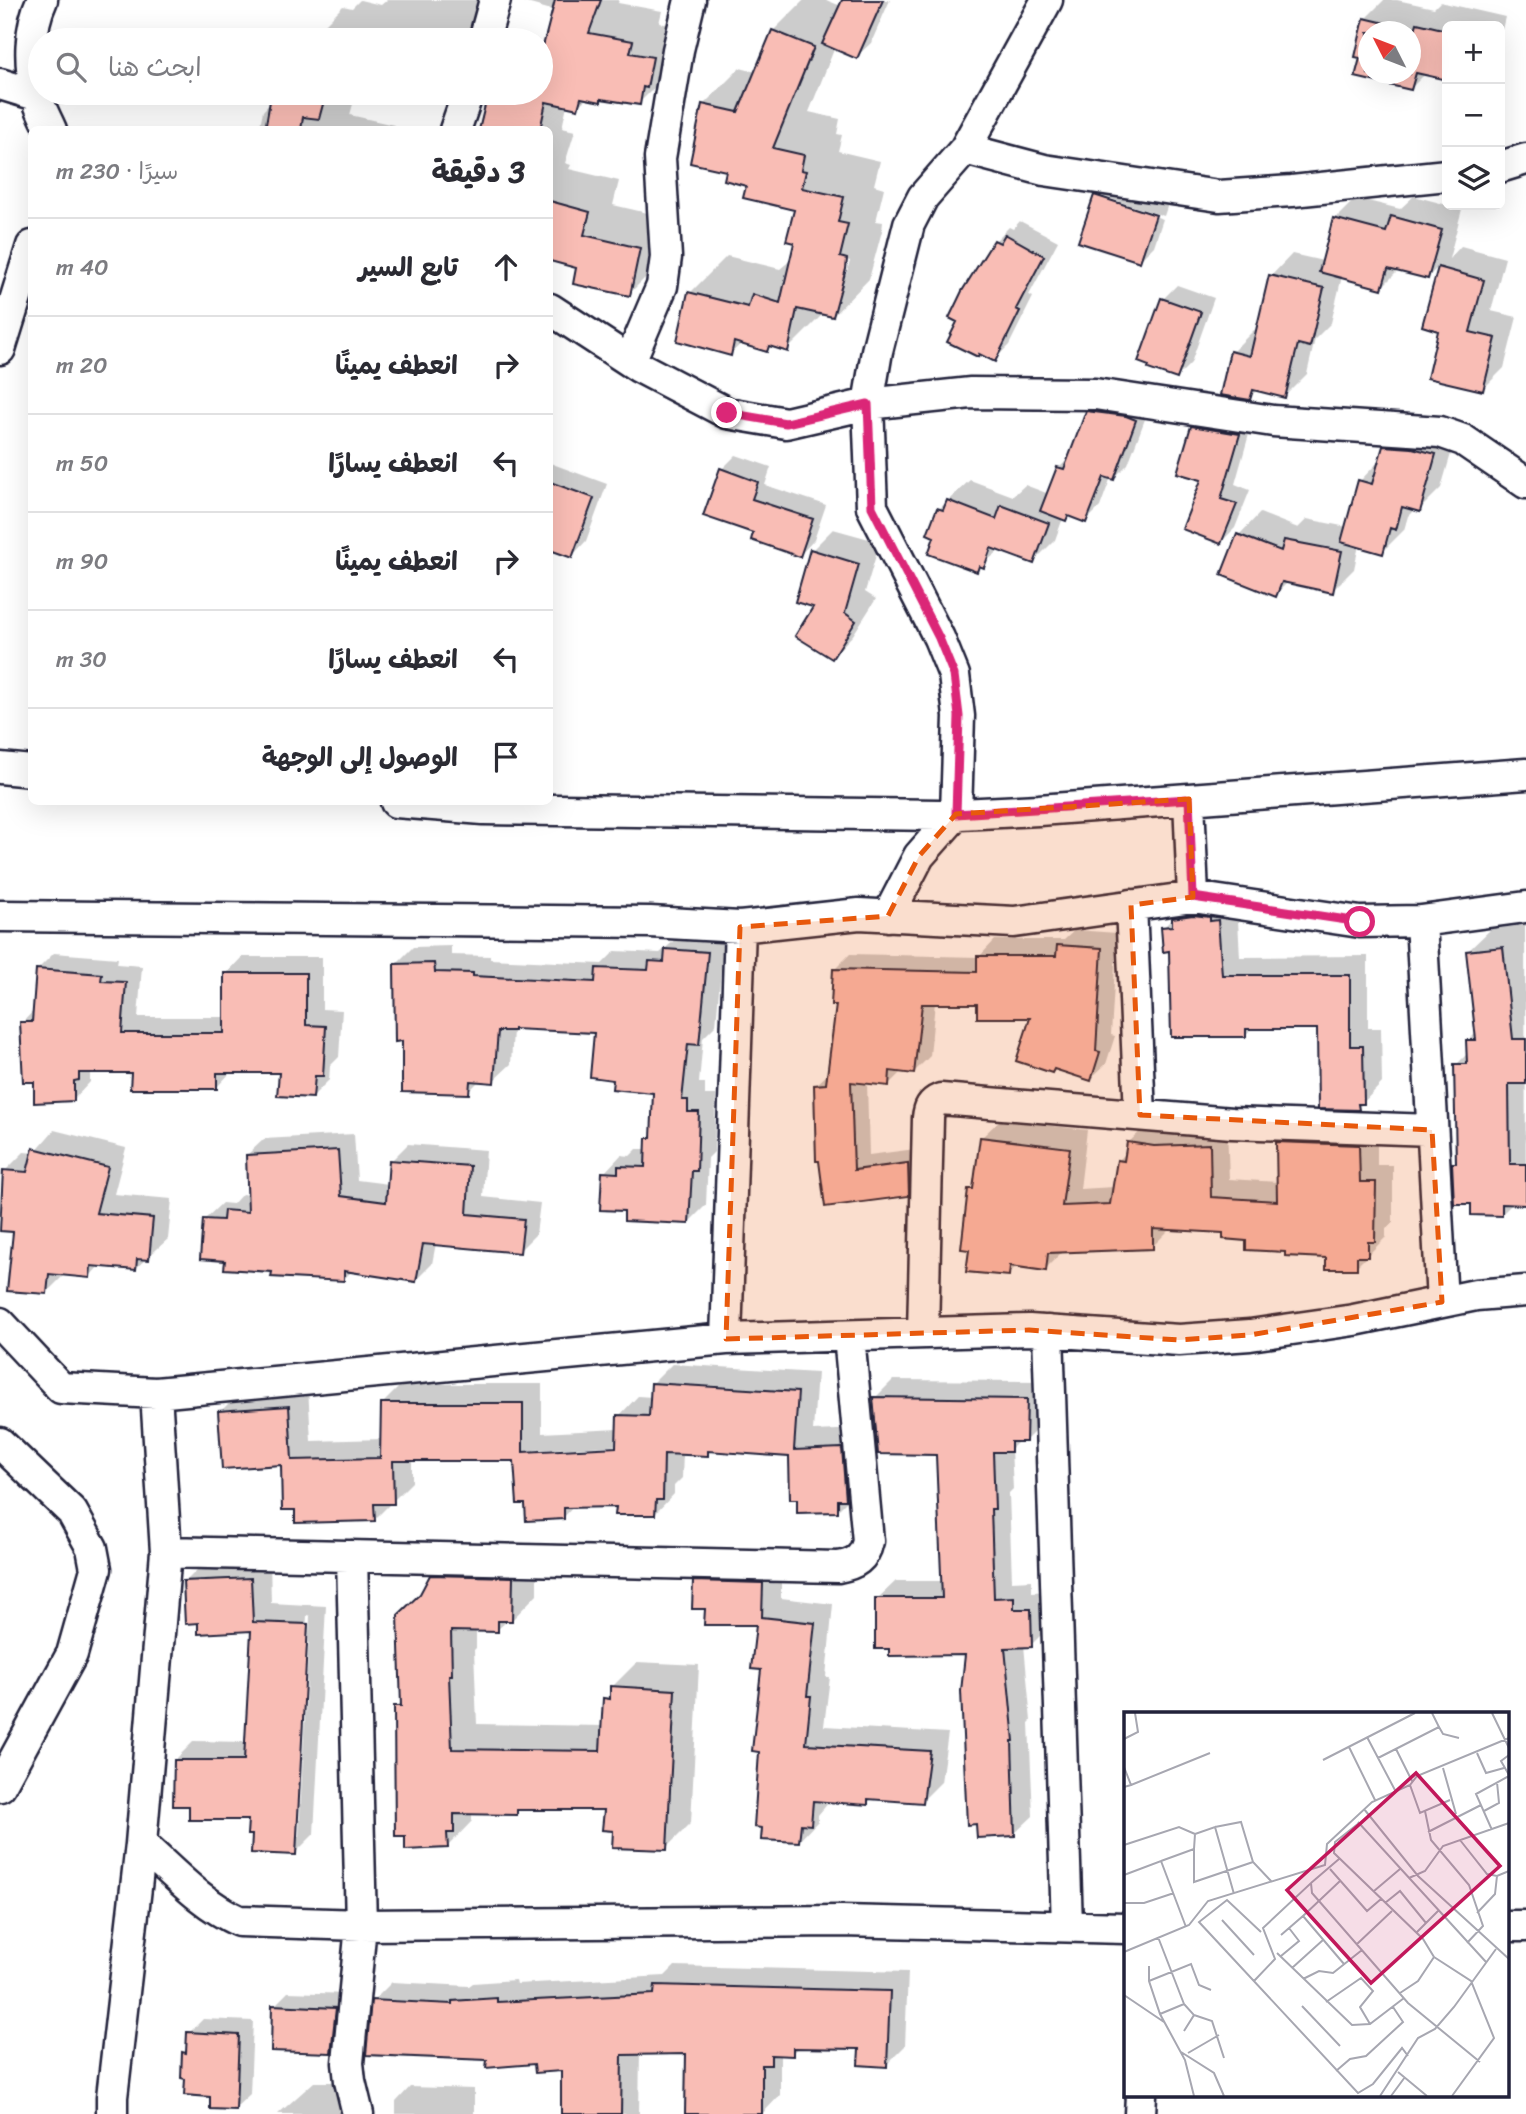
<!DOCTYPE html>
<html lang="ar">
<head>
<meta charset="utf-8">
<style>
	body { margin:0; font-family:Sriracha,"Playpen Sans Arabic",sans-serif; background:#f7f7f7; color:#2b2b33; direction:rtl }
	.controls { position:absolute; right:21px; top:21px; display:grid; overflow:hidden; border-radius:10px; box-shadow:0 7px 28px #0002 }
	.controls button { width:63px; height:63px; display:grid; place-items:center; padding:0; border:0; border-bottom:2px solid #e1e1e2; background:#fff; color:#2b2b33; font:35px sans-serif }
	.compass { position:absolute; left:1358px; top:21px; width:63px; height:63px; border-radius:50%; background:#fff; box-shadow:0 7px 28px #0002; rotate:312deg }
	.stop { position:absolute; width:21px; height:21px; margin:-16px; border:5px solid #db2777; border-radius:50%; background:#fff }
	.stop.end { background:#db2777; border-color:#fff; box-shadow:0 2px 7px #0008 }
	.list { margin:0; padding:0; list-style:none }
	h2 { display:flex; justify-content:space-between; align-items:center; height:91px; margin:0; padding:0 28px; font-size:30px }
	h2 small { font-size:23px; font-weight:400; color:#7c7c81 }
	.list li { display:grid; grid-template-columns:46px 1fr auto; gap:21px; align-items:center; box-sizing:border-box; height:98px; padding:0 28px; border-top:2px solid #e1e1e2 }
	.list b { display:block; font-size:26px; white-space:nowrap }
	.list em { font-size:23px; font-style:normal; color:#7c7c81 }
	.icon { flex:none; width:38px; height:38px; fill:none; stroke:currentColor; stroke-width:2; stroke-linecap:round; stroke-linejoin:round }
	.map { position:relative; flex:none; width:1526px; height:2114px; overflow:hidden; direction:ltr }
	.search { position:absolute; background:#fff; box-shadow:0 7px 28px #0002; left:28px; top:28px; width:525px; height:77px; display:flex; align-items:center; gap:18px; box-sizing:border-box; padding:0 24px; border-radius:38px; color:#7c7c81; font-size:26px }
	.panel { position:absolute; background:#fff; box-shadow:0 7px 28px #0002; left:28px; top:126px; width:525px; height:679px; border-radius:10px; direction:rtl }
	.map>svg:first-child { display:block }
</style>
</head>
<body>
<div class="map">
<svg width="1526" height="2114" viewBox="0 0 1526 2114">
	<rect width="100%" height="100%" fill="#fff"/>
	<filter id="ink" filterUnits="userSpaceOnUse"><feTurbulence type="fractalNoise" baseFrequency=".0143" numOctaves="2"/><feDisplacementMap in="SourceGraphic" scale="14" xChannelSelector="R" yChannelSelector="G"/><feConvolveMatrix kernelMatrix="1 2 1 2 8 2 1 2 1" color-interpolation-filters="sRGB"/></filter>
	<g filter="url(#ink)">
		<path fill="#0003" fill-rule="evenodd" d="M360,0L381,5L387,0H506L496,40H309L343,6L352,8Z
			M516,0H619L618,3L662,11L659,23L682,27L669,73L639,103L603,97L600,100L587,98L577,107L567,105L562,128L575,131L565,163L571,165L569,169L619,181L613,205L669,218L659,264L629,294L550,255V130H485L482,127L490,93H541V53L569,15Z
			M804,0H826L841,6L843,0H890L871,43L856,57L835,47L809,112L840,119L837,134L842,135L838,151L880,161L874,185L884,188L876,221L883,222L882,231L869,279L833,316L824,313L787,350L771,345L766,350L742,343L730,354L690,293L727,256L780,269L792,259L796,242V209L748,184L728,169L703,105L740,68L756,72L773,31ZM847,260L850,261L846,275H843Z
			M1384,0H1397L1434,8L1440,2L1505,17L1500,39V26H1447V78L1426,73L1411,88L1357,76L1362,57L1365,19ZM1368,32H1410V74H1368Z
			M276,93H356L350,115L394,125L393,130H259L263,111L271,102Z
			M1110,182L1169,201L1164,216L1102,196V199L1163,219L1154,246L1140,260L1095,196Z
			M1414,196L1462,209L1449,259L1461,246L1505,258L1491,311L1517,317L1504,368L1482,390L1441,330L1424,325L1440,265L1428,277L1399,270L1382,287L1342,276L1331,323L1315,339L1307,374L1285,396L1258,389L1249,398L1232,352L1254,330L1257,331L1271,276L1292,254L1323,261L1335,219L1356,198L1400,209Z
			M1020,221L1058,241L1029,295L1033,297L1009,345L995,359L959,321L995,241L1009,227L1013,229Z
			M1177,285L1214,298L1191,363L1177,377L1163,299Z
			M1102,398L1150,406L1128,464L1114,478L1111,477L1100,507L1086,521L1069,515L1066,519L1063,518L1055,540L1033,562L1000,550L976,570L936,536L939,509L970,480L1013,496L1025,485L1049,494L1059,468L1072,455L1087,412Z
			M1207,413L1253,420L1235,484L1250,490L1235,528L1221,542L1192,427Z
			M1406,425L1457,433L1441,488L1419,510L1415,509L1408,516L1404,530L1382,552L1359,545L1354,569L1332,591L1288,582L1275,595L1223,574L1239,535L1260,513L1298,528L1307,519L1347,527L1360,481L1381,459L1385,447Z
			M736,455L771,467L765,485L826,505L814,540L800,555L755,532L722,469Z
			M550,463L607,484L586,541L572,556L550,548Z
			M833,529L880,542L865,592L876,599L853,635L832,657L816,606L812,550Z
			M1237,902L1240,957L1368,956V1028H1381L1382,1083L1358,1108L1319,1027H1254L1245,1035L1171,949L1163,928L1182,909Z
			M1525,925L1526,1203H1513L1502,1214L1472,1202L1454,1163L1458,1159L1456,1065L1468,1053V1041L1477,1032L1468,951L1491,929Z
			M1075,930L1117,933L1111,1035L1115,1036L1106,1064L1090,1079L1032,1017L979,1003L935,1002L930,1056L914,1072L902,1071L889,1084L867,1082L869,1155L923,1148L924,1178L908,1194L827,1205L816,1085L830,1072L838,1003L834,970L850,954L979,957L995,940H1064Z
			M684,932L724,935L716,1025L703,1038L699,1083H705V1095H716L714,1152L708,1158L706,1205L689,1222L626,1209L604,1173L621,1155L630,1156L637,1149H647L648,1139L653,1133L655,1092L596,1031L516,1027L513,1030L511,1064L493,1081L480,1080L468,1092L403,1040L396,964L413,947L451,946V955L490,956V959L602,964L615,951L660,953Z
			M54,953L118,958L117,964L142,966L138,1017H226V974L242,957H322V1009L342,1010L339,1057L330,1066L329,1080L312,1097L281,1071H232L217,1087L133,1071H90V1082L74,1099L35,1080L22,1023L34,1010L37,970Z
			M1000,1120L1087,1130L1080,1189L1114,1187L1118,1161L1127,1152L1128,1143L1147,1125L1227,1126L1229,1179L1278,1182L1277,1143L1296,1124L1377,1127V1165H1393V1222L1386,1229V1237L1356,1267L1328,1256L1287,1251L1225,1232L1170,1229L1152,1247L1064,1250L1045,1269L1017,1266L1008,1274L971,1249L970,1189L975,1184L981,1138Z
			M54,1130L126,1148L114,1194L172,1199L168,1239L135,1269L100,1265L90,1276L65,1274L46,1293L14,1230L0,1229V1222L5,1171L24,1152L34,1153Z
			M354,1134L357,1180L389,1184L391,1161L408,1144L486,1150L483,1197L540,1203L536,1234L519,1251L436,1243L432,1264L416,1280L352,1271L343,1280L273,1271L227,1260L205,1219L222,1203L233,1204L242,1194L249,1195L247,1155L264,1139Z
			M672,1364L817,1373L813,1431L861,1429L857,1491L838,1510L798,1497L791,1455L711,1449L707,1454L683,1453L682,1478L674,1486V1494L655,1514L617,1505L574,1506L564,1517L527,1502L516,1459H412V1482L374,1520L296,1508L283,1463L220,1412L240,1392L308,1387L311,1441L382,1439V1404L402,1384H542V1433L618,1429L619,1416L638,1396L652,1397V1384ZM625,1445V1449L534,1453V1450Z
			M893,1380L1045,1381L1044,1422L1025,1441H1019L1011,1449L1013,1489L1009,1493L1012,1581L1032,1580V1592L1049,1591V1627L1031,1645H1024L1031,1721L1029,1723L1033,1816L1014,1834L967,1654L877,1599L896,1581H943L938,1453L875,1398Z
			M457,1551L537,1553V1594L512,1620H508L497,1630H476V1648L474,1650L477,1724L603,1726L605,1699L612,1692V1687L637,1662L699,1665L691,1823L666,1848L615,1829L605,1809L521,1808L516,1813H472V1821L447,1847L396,1707L402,1701L422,1593L431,1576Z
			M270,1560L271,1603L326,1606L314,1834L295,1853L254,1834L249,1818L191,1804L175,1760L194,1741L247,1742L253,1629L200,1621L185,1582L204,1563ZM307,1615L310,1616L299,1836H295Z
			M714,1563L781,1564V1598L833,1604L826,1677H830L824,1726L948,1733L941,1782L922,1801L873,1798L867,1803L830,1801L818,1815V1821L799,1841L763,1669L758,1623L707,1608L694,1582Z
			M675,1966L908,1972L905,2046L886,2065L861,2048L799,2046L792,2054H780V2095L762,2114H686L688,2052H640L639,2114H563V2070L536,2062L488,2058L373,2001L392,1982L469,1986L473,1983L515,1980L516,1984L665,1976Z
			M288,1992L349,1994L345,2037L331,2051L274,2006Z
			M203,2019L253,2021L250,2094L235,2108L212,2095L184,2053L188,2049L189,2033Z
			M314,2082H354V2114H278Z
			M410,2087L474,2089V2114H396V2102Z"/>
		<path fill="#f9bdb5" stroke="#22223b" stroke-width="2" fill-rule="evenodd" d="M555,0H601L589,33L633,41L630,53L653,57L647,88L643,87L640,105L601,99V102L581,98L578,109L546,102L540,130H479L488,93H541V54Z
			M842,0H883L857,59L822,44Z
			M1364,18L1415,30L1417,23L1447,30V80L1416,73L1411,90L1355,77L1360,58L1355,57ZM1368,32H1410V74H1368Z
			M772,30L814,47L773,148L804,155L801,170L806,171L802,188L844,197L838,222L848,224L840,257L847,259L846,269L833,317L797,309L788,352L769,346L767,352L734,342L731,356L677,341L688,292L748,307L752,294L780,303L794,243L786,241L794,210L743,198L746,186L724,180L726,171L690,163L702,104L738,112Z
			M291,93H326L319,119L303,117L301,130H265L271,95L290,99Z
			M1094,195L1156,215L1140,262L1078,242Z
			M550,201L590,212L584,235L640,248L630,296L573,284L576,268L550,261Z
			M1391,216L1442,230L1428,279L1388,269L1382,289L1319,272L1333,218L1386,232Z
			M1005,234L1044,256L1016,309L1020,311L995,362L979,354L978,357L947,342L957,322L949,318L962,291L994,240L1000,243Z
			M1438,267L1484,280L1470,332L1496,338L1483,391L1427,378L1438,331L1422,326Z
			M1269,275L1324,288L1310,347L1298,344L1285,398L1253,390L1250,400L1220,395L1230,351L1250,356Z
			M1161,298L1201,312L1177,379L1148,369L1149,366L1138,362Z
			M1086,411L1126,416L1136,420L1114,480L1104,477L1086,523L1068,516L1066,521L1040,511L1057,467L1064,469Z
			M1191,426L1240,434L1221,499L1237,504L1221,544L1182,529L1201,480L1177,473Z
			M1383,446L1412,448L1436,454L1420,512L1402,507L1396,530L1390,528L1383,554L1341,542L1358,480L1372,484Z
			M720,468L758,482L752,499L813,519L800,557L751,540L753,533L703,516Z
			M550,482L594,498L572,558L550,550Z
			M947,500L996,519L1001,505L1049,523L1034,564L991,548L984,568L979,566L977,572L928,554L934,537L927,534L937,508L943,510Z
			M1237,534L1281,551L1284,540L1342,551L1333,593L1282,582L1276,597L1221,575Z
			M810,549L859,564L845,613L856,621L832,659L795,636L813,607L795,602Z
			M1193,915L1210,917V921L1218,920L1222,975H1350V1046H1363L1364,1104H1358L1359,1110L1318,1109L1317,1029H1246V1037H1171L1169,951L1163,952L1161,927L1172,926V918Z
			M1057,945L1102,948L1096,1051L1100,1052L1091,1081L1054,1069L1052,1073L1016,1061L1030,1018H977V1004H922L914,1074L890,1071L889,1086L851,1082L854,1170L908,1163L909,1196L825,1207L819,1161H816L814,1085L826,1084L836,1005H831L833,969L977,972V956H1056Z
			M1503,947L1513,1039H1526V1084H1509L1510,1164H1526V1205L1502,1204V1216L1471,1215V1204H1454L1452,1163H1456L1454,1064H1467L1466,1040H1476L1466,951Z
			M665,949L708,952L699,1045L688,1044L682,1100H688V1112H699L697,1171H692L689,1224L624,1221V1211L600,1210L602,1172L618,1173V1166L645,1167L646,1138H651L653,1093L612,1089L613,1080L590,1077L594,1033L514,1029V1031H498L494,1083L470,1081L469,1094L402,1092V1041L395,1042L394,964L434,963L435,972L473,973V976L595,982L596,968L648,970L649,961L664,962Z
			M36,969L102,974L101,981L126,982L122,1033H224V973H306V1025L326,1026L323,1076H315L313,1098L277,1096L279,1073H217V1089H130L131,1073H79V1080L74,1081V1101L34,1103V1082H23L20,1022H32Z
			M980,1137L1070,1148L1062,1206L1110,1204L1117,1160L1124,1161L1127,1142L1154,1146L1210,1144L1211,1197L1277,1201L1276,1142L1359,1145L1360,1182H1376L1375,1242H1368V1257H1357V1269H1326V1258L1285,1256V1252L1246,1250V1241L1223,1239V1233L1153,1229V1249L1048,1253L1046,1271L1010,1266L1009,1276L966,1272L969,1250L961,1249L968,1189H973Z
			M33,1148L108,1167L96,1213L153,1218L149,1260L137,1259L136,1270L91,1266L90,1278L49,1274L47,1294L7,1291L13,1232L0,1231L3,1170L27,1172Z
			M338,1150L341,1196L386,1202L389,1160L470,1166L467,1214L524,1219L520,1253L423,1244L416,1282L344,1271V1281L271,1277L272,1272L224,1269L225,1261L200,1259L203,1219L223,1220L224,1210L248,1212L246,1155Z
			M651,1383L798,1392L794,1450L842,1448L846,1500H838V1512L797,1513V1499H790L789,1457L708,1451V1456L664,1454L663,1500H656L655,1515H615L616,1507L564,1508V1519L526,1521L525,1504H517L514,1461H393L394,1504H374L375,1521L295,1523V1510H282L281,1465L222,1469L218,1411L289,1406L292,1460L380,1458L381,1403H523V1452L616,1447L617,1415L649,1416Z
			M873,1397L1027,1399L1026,1442H1011V1452H993L995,1509H991L994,1598L1014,1597V1609H1031L1032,1647L1005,1648L1014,1741H1012L1015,1836L977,1838L976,1824L967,1825L961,1691L965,1655L889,1656V1649H875V1598H942L936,1455L878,1454Z
			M430,1575L513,1577L512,1621H498V1632L451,1631L452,1675H449L452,1749L600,1751L603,1698L610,1699V1686L675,1690L667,1850L612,1848L613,1831L602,1830L604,1810H517V1815L454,1814V1833H447L448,1848L405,1850V1836H395L394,1706H401L398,1615L420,1594Z
			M251,1578L253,1622L308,1624L296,1855L251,1853L252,1835H247L248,1820H189V1806H173L174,1760H244L251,1631L198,1634V1623L185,1624L183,1581Z
			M693,1581L763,1583L762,1617L815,1623L807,1696H811L806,1744L930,1751L923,1803L868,1799V1805L813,1801L811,1825L801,1824L799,1842L761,1840L762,1828L754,1827L759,1752L752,1751L761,1670L751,1669L756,1625H704L705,1609H692Z
			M655,1985L890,1991L887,2067L858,2065L859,2049L793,2048V2056L771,2055V2065H762V2114H685L686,2054L622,2055L621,2114H561V2071L535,2073L534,2064L486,2068L487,2060L366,2055L371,2000L452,2004V2001L497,1998V2002L654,1994Z
			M272,2005L336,2008L331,2053L271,2051Z
			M187,2032L239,2035L236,2110L210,2109V2097L184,2095L185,2079L181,2078L182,2052L186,2053Z"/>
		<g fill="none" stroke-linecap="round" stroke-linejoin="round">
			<g stroke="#22223b" stroke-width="35">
				<path id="street" d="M42,0C29,28 29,63 36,93C38,105 46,118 51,130
					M484,40L495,0
					M0,84L36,95
					M455,130L468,93
					M965,149L1044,170L1219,196L1292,191L1447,175
					M1500,167L1526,159
					M550,309L639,367L727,413L786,423L868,404L971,393L1095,394L1273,421L1440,432L1463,440L1526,483
					M0,349L32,246
					M630,361L662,286L666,257L660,158L678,50L690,0
					M0,768L32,771
					M1189,799L1193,897
					M396,802L483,809L940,815L1039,810L1526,774
					M1131,905L1140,1115
					M0,916L650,922L740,927L859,914L1014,922L1193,897L1360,922L1421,921L1526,907
					M888,916L919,856L956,814L959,716L954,675L939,638L872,507L868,404L877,351L909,224L923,197L965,149L1047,0
					M1421,921L1442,1302
					M0,1323L61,1388L156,1393L726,1339L1029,1330L1179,1340L1250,1335L1354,1320L1476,1295L1526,1291
					M1048,1331L1067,1926
					M923,1333L928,1118C929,1108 931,1103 941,1099L1232,1123L1432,1130
					M726,1339L740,927
					M0,1443L72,1512L92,1548L96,1569L72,1654L0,1786
					M166,1552L838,1567C855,1564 864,1559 868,1541L849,1336
					M352,1556L361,1925L348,2063L350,2081L358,2114
					M141,1844L166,1552L156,1393
					M1507,1926H1526
					M112,2114V2097L141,1844C172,1871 201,1904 239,1921L361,1925L842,1921L1125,1928
					M1140,2114L1141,2095"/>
			</g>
			<use href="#street" stroke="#fff" stroke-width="30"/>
		</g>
	</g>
	<g fill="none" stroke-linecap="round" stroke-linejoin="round" filter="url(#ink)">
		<path stroke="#db2777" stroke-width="9" d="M727,413L786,423L868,404L872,507L939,638L954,675L959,716L956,814L1189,799L1193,897L1360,922"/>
	</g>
	<path fill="#e8590c" fill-opacity="0.2" stroke="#e8590c" stroke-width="5" stroke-dasharray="14 9" stroke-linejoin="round" d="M1189,799L1193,897L1131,905L1140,1115L1432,1130L1442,1302L1250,1335L1179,1340L1029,1330L726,1339L740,927L888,916L919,856L956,814Z"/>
	<g transform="translate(1124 1712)">
		<rect width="385" height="385" fill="#fff"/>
		<path fill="none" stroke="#a7a7b1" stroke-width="2" d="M368,1L385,36M315,15L319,22L335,26M243,25L272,80M0,27L14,20L11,1M225,35L251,88M272,37L288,69M353,41L362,61L380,56M385,43L377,49L385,63M254,46L315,15L308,1M199,48L291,1M0,55L7,73L0,75M319,56L332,102M7,73L86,41M286,73L296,101L326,88M240,97L294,164L385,247M301,99L307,128L345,173L359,214L343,231M360,99L375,91L373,70M234,110L362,250M235,111L211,130L210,141L299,227L310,245L294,269L276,281M91,115L117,110L129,150L147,169M368,118L352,82L385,64M304,120L357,93M336,128L363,162L373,164L385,159M0,133L55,115L71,122M70,137V170L129,150M37,149L70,137L71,122L91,115L110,182M206,157L243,199L257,187M0,163L37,149L62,215M285,166L301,159L319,134L385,111M187,171L215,147M250,179L276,157M0,191H20L50,181M261,191L276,179L302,211M353,201L371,182L373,164M179,204L216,169M98,208L130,243M137,220L103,188L75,210L234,381L249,372L278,336L284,344M292,221L314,199M157,223L179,204L220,252M34,225L60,292M233,232L268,199M0,240L65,213L84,189L201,153L203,132L248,90L286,73L293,64L385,26M153,241L228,313L246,312L280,286M157,244L175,229L165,216M310,245L347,269L370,326L328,384M25,254V269L36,302L61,348L70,384M168,256L199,228M179,267L195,259L209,261L238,238M25,269L67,252L75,273L87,278M130,269L151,247L139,216L187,171L188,181L284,291L356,350M0,283L40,310M202,290L237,266L249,279L236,295L246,312M178,294L216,334M36,302L60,292L70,303L60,319M70,303L88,309L100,346M57,340L90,361L100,384M64,341L95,323M212,359L226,347L242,344L279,310L269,295M274,360L303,384M256,384L294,326L311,317L330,295L372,237M267,384L281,365"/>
		<path fill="#c2185b" fill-opacity="0.15" stroke="#c2185b" stroke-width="3.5" d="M292,61L376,154L247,271L163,178Z"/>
		<rect width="385" height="385" fill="none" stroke="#22223b" stroke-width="3.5"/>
	</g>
</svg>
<div class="controls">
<button>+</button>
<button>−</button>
<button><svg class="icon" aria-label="layers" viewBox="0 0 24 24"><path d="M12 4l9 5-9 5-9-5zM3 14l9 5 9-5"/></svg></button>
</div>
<svg class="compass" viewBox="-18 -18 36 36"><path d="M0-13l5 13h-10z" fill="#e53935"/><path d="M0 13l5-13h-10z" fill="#7c7c81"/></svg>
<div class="stop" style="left:1360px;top:922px"></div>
<div class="stop end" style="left:727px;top:413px"></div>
<div class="search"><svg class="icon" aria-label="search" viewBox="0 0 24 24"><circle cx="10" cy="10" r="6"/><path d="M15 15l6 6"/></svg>ابحث هنا</div>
<section class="panel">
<h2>3 دقيقة<small>سيرًا · 230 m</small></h2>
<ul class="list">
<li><svg class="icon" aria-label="ahead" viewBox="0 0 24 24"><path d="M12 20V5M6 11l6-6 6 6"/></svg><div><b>تابع السير</b></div><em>40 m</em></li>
<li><svg class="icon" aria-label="right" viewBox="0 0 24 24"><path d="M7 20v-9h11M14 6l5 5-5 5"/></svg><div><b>انعطف يمينًا</b></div><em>20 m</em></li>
<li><svg class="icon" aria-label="left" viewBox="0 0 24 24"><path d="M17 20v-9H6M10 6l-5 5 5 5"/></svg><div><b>انعطف يسارًا</b></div><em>50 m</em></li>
<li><svg class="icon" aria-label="right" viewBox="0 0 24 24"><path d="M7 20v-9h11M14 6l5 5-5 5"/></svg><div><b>انعطف يمينًا</b></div><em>90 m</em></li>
<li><svg class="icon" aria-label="left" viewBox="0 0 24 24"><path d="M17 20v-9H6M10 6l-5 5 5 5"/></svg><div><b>انعطف يسارًا</b></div><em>30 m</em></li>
<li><svg class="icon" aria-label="arrive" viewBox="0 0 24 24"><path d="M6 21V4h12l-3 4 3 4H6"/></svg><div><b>الوصول إلى الوجهة</b></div></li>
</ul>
</section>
</div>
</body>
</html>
